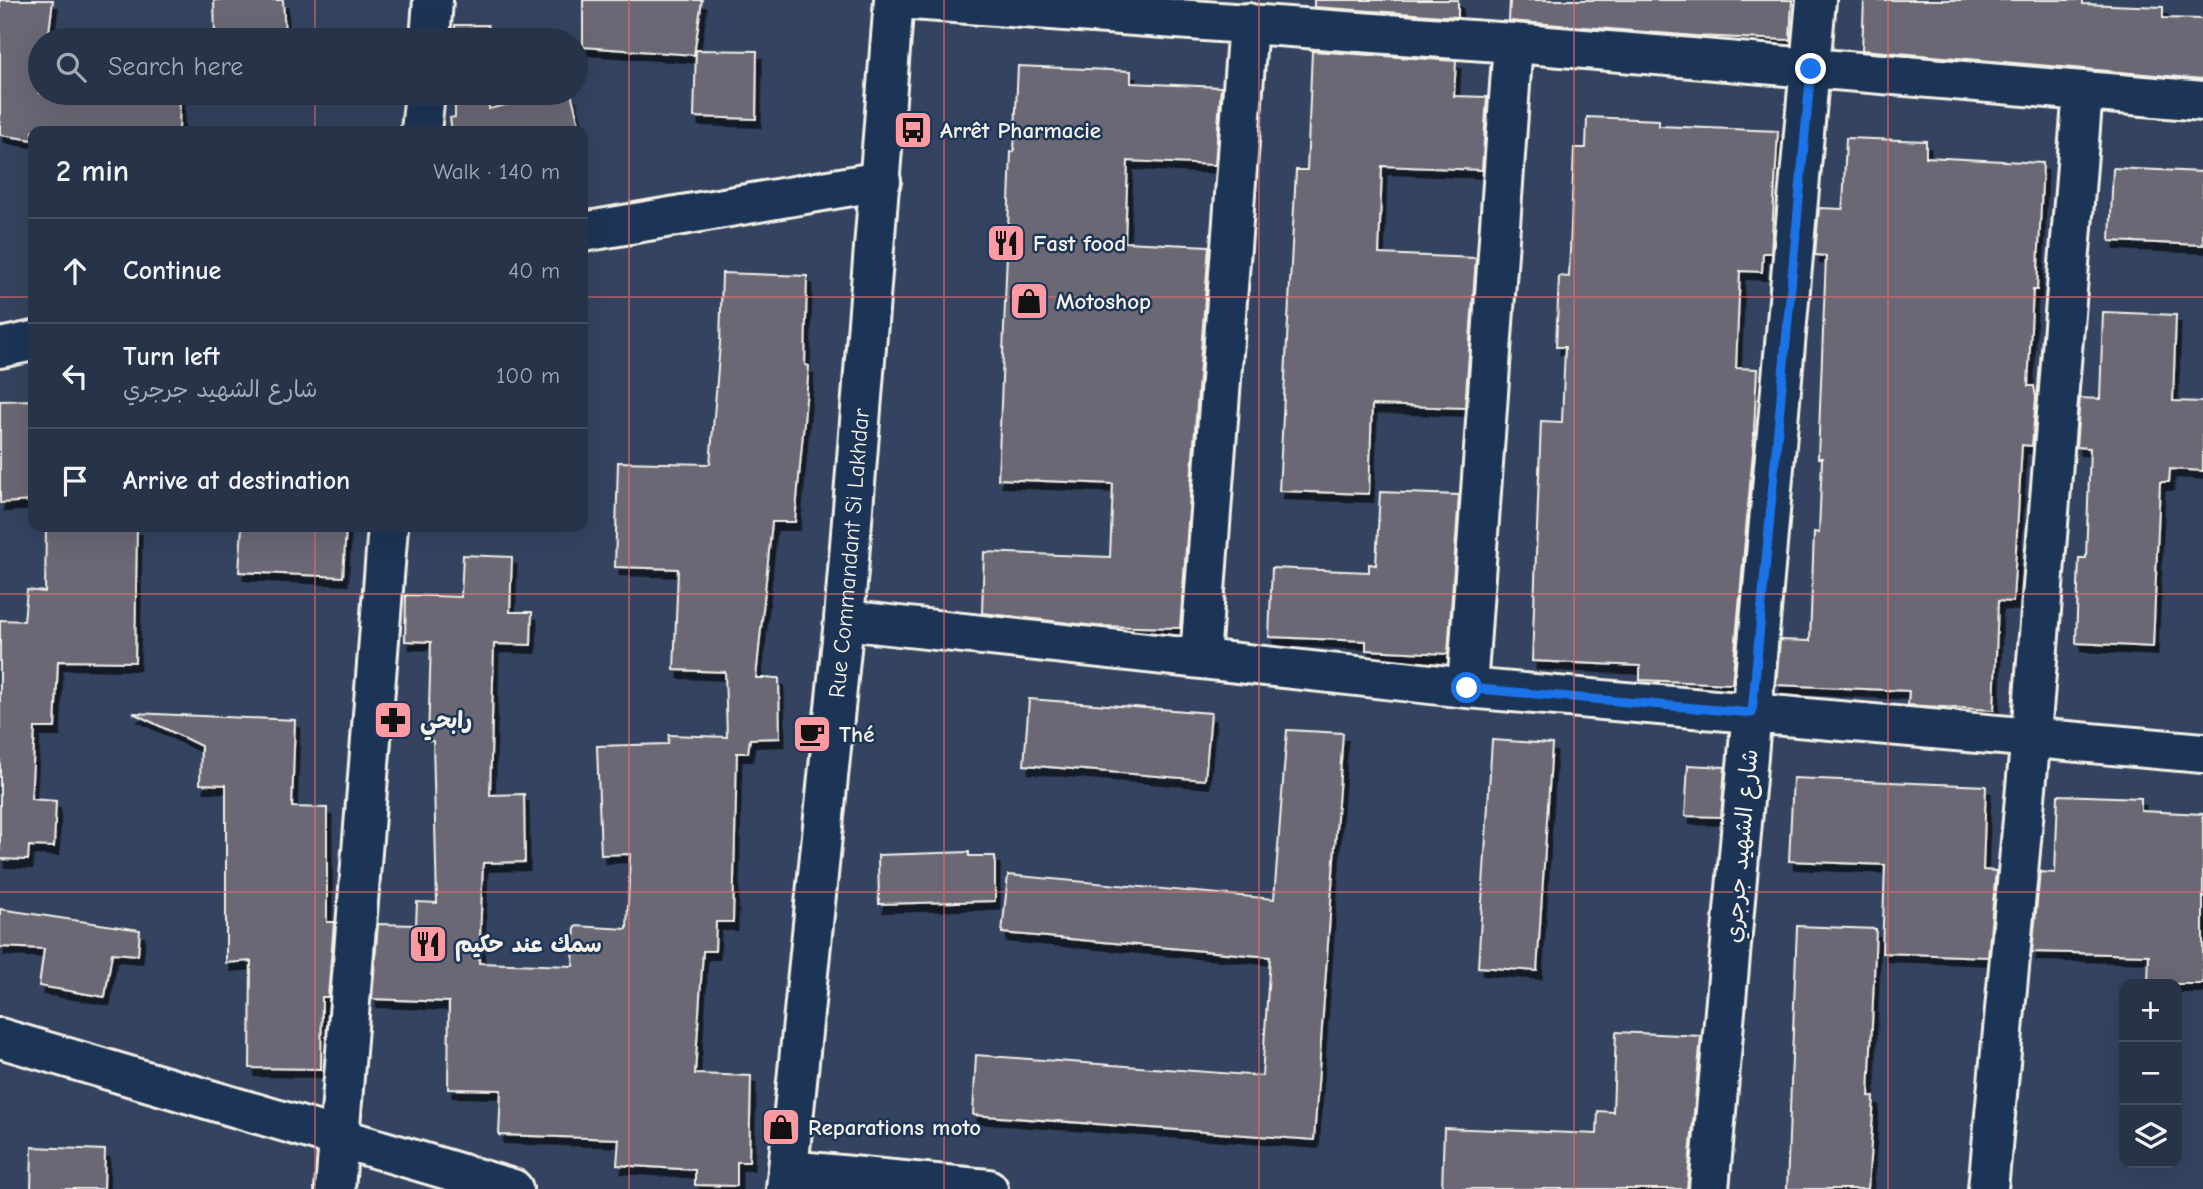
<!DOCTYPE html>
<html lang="en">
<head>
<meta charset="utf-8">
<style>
	body { margin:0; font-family:"Comic Neue","Playpen Sans Arabic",sans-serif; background:#333f52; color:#f1f3f6 }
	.controls { position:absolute; right:21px; bottom:21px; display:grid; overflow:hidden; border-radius:14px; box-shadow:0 7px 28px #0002 }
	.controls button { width:63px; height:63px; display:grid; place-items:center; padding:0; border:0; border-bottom:2px solid #434e60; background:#273348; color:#f1f3f6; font:35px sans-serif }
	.stop { position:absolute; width:21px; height:21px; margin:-16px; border:5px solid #1a73e8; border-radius:50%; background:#fff }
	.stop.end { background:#1a73e8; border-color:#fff; box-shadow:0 2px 7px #0008 }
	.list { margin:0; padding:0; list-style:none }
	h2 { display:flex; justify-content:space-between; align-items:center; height:91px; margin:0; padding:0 28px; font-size:30px }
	h2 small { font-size:23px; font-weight:400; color:#a4aab4 }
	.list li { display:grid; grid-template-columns:46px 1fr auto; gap:21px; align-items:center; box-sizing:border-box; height:105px; padding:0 28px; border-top:2px solid #434e60 }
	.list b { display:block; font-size:26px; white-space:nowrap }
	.list p { margin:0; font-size:23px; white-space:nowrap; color:#a4aab4 }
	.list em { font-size:23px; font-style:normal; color:#a4aab4 }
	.icon { flex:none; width:38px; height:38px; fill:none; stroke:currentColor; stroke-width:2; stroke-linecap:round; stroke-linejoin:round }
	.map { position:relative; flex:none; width:2203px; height:1189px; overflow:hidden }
	.search { position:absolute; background:#273348; box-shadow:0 7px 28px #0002; left:28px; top:28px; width:560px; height:77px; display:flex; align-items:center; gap:18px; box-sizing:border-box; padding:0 24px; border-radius:38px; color:#a4aab4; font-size:26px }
	.panel { position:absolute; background:#273348; box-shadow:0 7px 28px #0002; left:28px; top:126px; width:560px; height:406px; border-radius:14px }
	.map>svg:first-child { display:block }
</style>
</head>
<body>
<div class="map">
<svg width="2203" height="1189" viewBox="0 0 2203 1189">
	<defs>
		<filter id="shadow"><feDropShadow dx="4.5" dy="8" stdDeviation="0" flood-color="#0009"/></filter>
	</defs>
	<rect width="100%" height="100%" fill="#344460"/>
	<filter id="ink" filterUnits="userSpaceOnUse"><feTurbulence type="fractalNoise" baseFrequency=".0143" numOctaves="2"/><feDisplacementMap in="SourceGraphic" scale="14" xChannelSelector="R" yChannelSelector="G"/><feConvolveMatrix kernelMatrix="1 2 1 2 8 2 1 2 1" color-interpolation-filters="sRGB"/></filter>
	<g filter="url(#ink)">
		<path fill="#6b6875" stroke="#f4f1e8" stroke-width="2" filter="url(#shadow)" d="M0,0H53L48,40H40V93H180L179,131H33V140L0,135Z
			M214,0H283L285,34L215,37Z
			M583,0H702L694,55L583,47Z
			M1314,0H1458V17L1314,7Z
			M1510,0H1792L1790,40L1696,36L1509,21Z
			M1864,0H2083V4L2163,7V18L2203,19V79L1862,50Z
			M455,25H488V40H455Z
			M696,50L757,51L756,119L694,117Z
			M1312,51L1456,61L1454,96L1487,97L1482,170L1382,166L1379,254L1476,258L1465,408L1372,405L1369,494L1279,491L1296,170H1307Z
			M1018,66L1131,71V83L1221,87L1215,165L1128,161L1125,242L1209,246L1180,628L1096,626L982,613L984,552L1110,557L1113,484L998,479L1011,152H1014Z
			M455,93H488L489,109L555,93H571L581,131H452L450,118L455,117Z
			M1587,117L1659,120V126L1778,131L1771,253H1763L1762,272L1740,271L1736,368L1757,369L1753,452L1732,684L1640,680V666L1532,661L1541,421L1562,422L1565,347H1556L1559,276L1569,277L1574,148H1586Z
			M1846,138L1926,141V157L2043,163L2037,290H2033L2028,386H2034L2036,397L2032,446L2022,445L2013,602L1998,601L1994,710L1908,705L1909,691L1776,685L1780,640L1810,641L1814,532L1819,533L1822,458H1818L1826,256L1815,255L1819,208L1843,209Z
			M2113,168L2203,172V245L2110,241Z
			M722,273L807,276L805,365L809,366L795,522H772L756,678H779L780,738L750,739L748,753H737L733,922H716L715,951H703L695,1074L751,1076L749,1162H737V1186L695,1185V1170L617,1165L619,1139L499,1135L501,1090L448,1089L449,1002L372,999L378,924L416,925L417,902L437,903L433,741L428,740L431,642L405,641L406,595L461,597L463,555L512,557L510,612H532L531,645L494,644L490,795L524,794L525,862L483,863L479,963L573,966L575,926L627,929L630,854L601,855L597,746L668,744L669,735L727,737L725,672L674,670L678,569L615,567L618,462L710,464L720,344Z
			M2103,312L2176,315L2173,401L2203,402V471L2170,469L2169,482H2160L2153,647L2076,643L2079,558H2086L2090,448L2076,447L2080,398L2100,399Z
			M33,400V501L0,503V401Z
			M1380,492L1459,495L1448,654L1366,650V641L1269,637L1272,568L1369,572V564L1376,565Z
			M46,527H137L135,662L58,661L55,728H35L31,799L56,801L54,847L29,846L28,860L0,859V620L24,621L27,590L45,592Z
			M242,527H346L343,577L239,572Z
			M1029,699L1211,713L1205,780L1024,765Z
			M133,713L295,720L292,807L327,808V922H334L328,997H322L321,1069L250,1068L251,961L226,963V785L200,784L201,746Z
			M1287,730L1343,733L1314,1140L973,1115L976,1055L1262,1076L1270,957L1002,933L1008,875L1274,899Z
			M1492,740L1552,744L1537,971L1478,967Z
			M1688,765L1725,767L1721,817L1685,816Z
			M1793,778L1986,786L1983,870L1996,871L1988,957L1882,953L1885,865L1789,861Z
			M2058,795L2141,798V811L2203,814V984H2148L2149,955L2032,952L2040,872L2055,873Z
			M969,852V856H995V901L879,904L878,855Z
			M0,909L140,930L138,955L112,953L105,997L39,986L44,949L0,947Z
			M1797,926L1876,929L1869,1096L1874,1097L1868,1189H1787Z
			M1616,1032L1701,1036L1687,1189H1442L1444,1128L1597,1134L1598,1111L1613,1112Z
			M32,1147L105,1150L104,1189H31Z"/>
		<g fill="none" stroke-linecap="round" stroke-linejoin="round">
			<g stroke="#f4f1e8" stroke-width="44">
				<path id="minor" d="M912,0L1513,43L2203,101
					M430,40L433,0
					M421,131L425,93
					M583,232L881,181
					M0,348L33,341
					M844,620L1467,688L2203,753
					M1200,657L1248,23
					M1467,688L1513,43
					M0,1038L513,1189
					M788,1170L988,1189
					M335,1189L388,527
					M1709,1189L1816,0
					M1988,1189L2031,735L2083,91"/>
			</g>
			<g stroke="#f4f1e8" stroke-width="44">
				<g id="secondary">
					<path id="s1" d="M786,1189L844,620L894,0"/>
				</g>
			</g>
			<use href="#minor" stroke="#1d3557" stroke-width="38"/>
			<use href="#secondary" stroke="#1d3557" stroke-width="38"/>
		</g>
	</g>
	<g fill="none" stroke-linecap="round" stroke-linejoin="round" filter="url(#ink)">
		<path stroke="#1a73e8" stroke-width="9" d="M1467,688L1752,713L1811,69"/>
	</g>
	<path fill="none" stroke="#e06e6b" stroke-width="2" stroke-opacity="0.55" d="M315,0V40M629,0V1189M944,0V1189M1259,0V1189M1574,0V1189M1888,0V1189M315,93V131M0,297H33M583,297H2203M315,527V1189M0,594H2203M0,892H2203"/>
	<defs>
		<g id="bus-square" transform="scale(2.0125)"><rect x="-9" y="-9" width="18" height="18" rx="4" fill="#ff9aa2" stroke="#1d3557"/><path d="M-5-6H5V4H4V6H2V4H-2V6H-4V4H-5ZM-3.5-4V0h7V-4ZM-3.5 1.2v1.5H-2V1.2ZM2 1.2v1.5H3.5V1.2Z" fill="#111"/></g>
		<g id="restaurant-square" transform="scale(2.0125)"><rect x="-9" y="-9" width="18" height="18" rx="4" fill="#ff9aa2" stroke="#1d3557"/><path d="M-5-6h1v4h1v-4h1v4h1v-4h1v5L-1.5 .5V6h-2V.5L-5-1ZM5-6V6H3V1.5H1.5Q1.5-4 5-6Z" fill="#111"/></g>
		<g id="shop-square" transform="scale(2.0125)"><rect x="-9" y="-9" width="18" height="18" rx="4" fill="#ff9aa2" stroke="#1d3557"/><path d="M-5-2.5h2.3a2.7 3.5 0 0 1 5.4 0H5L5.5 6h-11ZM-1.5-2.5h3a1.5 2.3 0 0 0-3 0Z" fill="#111"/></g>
		<g id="pharmacy-square" transform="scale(2.0125)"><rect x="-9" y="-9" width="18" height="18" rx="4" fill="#ff9aa2" stroke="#1d3557"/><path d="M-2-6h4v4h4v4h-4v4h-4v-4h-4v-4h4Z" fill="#111"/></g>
		<g id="cafe-square" transform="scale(2.0125)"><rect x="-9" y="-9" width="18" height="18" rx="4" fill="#ff9aa2" stroke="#1d3557"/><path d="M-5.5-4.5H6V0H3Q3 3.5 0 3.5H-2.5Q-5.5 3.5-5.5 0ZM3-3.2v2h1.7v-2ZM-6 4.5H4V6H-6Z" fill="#111"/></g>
	</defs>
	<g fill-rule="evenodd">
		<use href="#bus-square" x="913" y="130"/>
		<use href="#restaurant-square" x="1006" y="243"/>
		<use href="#shop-square" x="1029" y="301"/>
		<use href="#pharmacy-square" x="393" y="720"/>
		<use href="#cafe-square" x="812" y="734"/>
		<use href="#restaurant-square" x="428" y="944"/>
		<use href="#shop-square" x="781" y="1127"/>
	</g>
	<g text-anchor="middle" stroke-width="5" stroke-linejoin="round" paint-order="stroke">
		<g font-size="23" font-weight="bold" fill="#f4f1e8" stroke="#1d3557" text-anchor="start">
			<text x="940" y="138">Arrêt Pharmacie</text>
			<text x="1033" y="251">Fast food</text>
			<text x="1056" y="309">Motoshop</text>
			<text x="420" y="728">رابحي</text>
			<text x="839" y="742">Thé</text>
			<text x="455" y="952">سمك عند حكيم</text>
			<text x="808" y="1135">Reparations moto</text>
		</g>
		<g font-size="23" fill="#f4f1e8" stroke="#1d3557">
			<text dy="8" stroke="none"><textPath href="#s1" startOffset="639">Rue Commandant Si Lakhdar</textPath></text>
			<text transform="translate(1741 846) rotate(-85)" y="8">شارع الشهيد جرجري</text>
		</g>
	</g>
</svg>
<div class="controls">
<button>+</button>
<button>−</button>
<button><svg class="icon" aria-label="layers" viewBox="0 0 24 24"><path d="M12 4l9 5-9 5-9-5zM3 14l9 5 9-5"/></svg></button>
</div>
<div class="stop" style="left:1467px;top:688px"></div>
<div class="stop end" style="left:1811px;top:69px"></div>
<div class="search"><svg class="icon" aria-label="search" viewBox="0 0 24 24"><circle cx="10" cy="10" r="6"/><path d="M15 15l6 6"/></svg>Search here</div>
<section class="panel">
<h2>2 min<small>Walk · 140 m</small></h2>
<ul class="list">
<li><svg class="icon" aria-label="ahead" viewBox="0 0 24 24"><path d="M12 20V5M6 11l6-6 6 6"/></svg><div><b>Continue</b></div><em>40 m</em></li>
<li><svg class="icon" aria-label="left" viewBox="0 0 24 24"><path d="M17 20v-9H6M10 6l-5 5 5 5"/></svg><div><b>Turn left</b><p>شارع الشهيد جرجري</p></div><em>100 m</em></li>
<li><svg class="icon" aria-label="arrive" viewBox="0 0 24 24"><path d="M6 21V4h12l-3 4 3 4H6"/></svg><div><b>Arrive at destination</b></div></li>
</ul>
</section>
</div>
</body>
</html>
